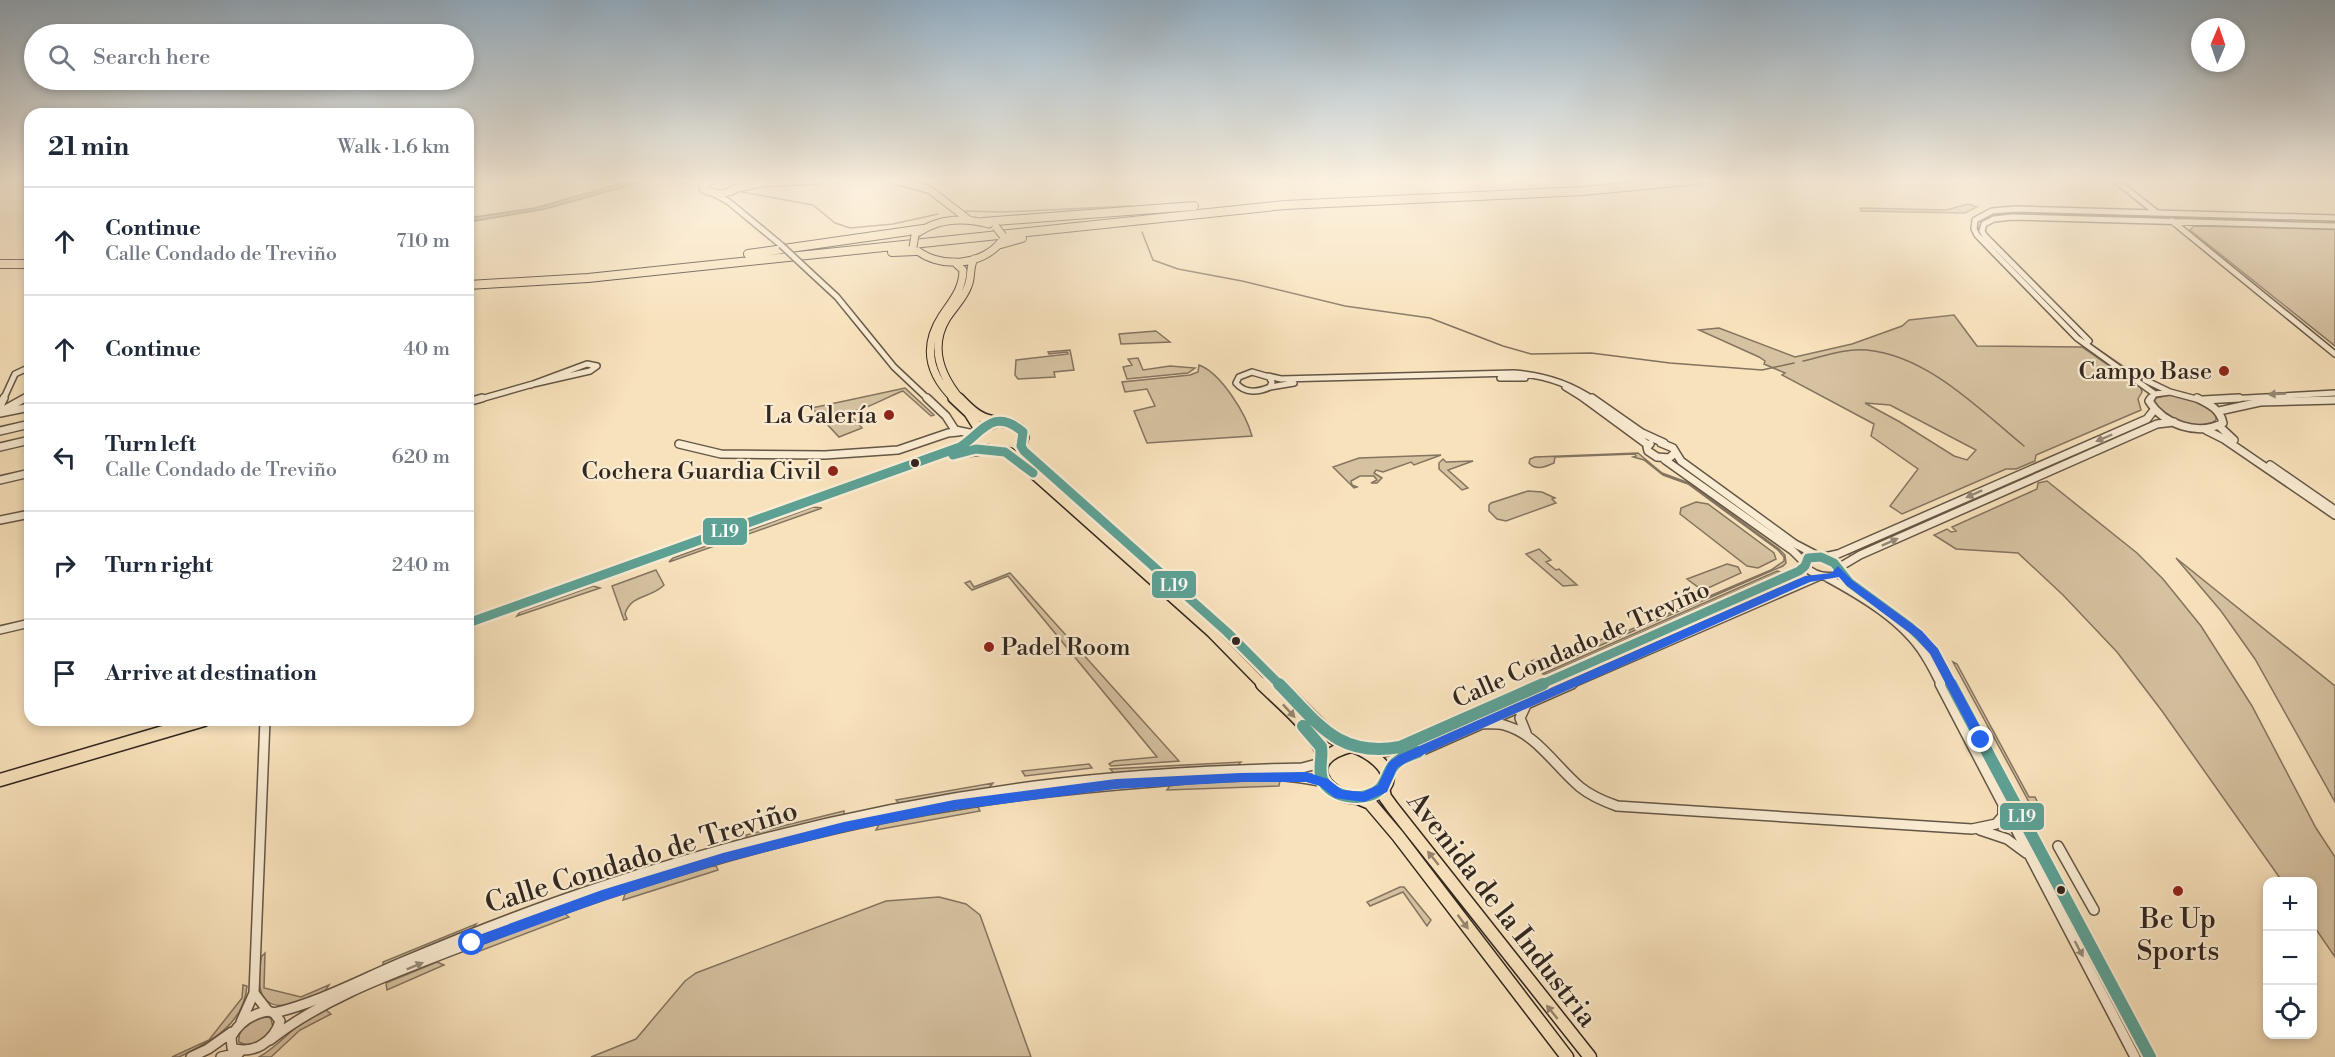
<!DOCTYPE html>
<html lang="en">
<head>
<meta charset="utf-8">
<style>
	body { margin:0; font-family:"Libre Bodoni",serif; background:#f2f2f3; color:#1f2937 }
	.controls { position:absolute; right:18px; bottom:18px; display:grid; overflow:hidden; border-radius:12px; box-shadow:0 3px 9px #0003 }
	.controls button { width:54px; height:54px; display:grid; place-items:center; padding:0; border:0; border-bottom:2px solid #e0e1e3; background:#fff; color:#1f2937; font:30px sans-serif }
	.compass { position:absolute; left:2191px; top:18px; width:54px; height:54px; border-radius:50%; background:#fff; box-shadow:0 3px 9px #0003; rotate:2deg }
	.stop { position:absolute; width:18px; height:18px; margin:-14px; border:4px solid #2563eb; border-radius:50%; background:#fff }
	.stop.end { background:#2563eb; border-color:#fff; box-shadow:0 2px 6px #0008 }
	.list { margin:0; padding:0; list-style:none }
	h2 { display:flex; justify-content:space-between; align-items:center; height:78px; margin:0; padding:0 24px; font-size:26px }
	h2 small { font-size:20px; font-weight:400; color:#747a83 }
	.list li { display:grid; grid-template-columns:39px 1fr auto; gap:18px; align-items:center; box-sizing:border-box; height:108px; padding:0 24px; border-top:2px solid #e0e1e3 }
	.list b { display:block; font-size:22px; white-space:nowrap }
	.list p { margin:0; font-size:20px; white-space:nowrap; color:#747a83 }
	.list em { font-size:20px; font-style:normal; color:#747a83 }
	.icon { flex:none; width:33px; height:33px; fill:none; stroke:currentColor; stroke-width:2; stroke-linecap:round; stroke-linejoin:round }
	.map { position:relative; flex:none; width:2335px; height:1057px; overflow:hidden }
	.search { position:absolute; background:#fff; box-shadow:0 3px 9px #0003; left:24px; top:24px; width:450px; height:66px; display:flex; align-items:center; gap:15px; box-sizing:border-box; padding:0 21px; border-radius:33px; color:#747a83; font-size:22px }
	.panel { position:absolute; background:#fff; box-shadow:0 3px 9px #0003; left:24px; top:108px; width:450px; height:618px; border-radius:18px }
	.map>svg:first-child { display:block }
</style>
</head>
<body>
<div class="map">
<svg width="2335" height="1057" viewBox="0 0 2335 1057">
	<rect width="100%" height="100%" fill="#f8e2bc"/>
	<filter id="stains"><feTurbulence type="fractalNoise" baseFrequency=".00333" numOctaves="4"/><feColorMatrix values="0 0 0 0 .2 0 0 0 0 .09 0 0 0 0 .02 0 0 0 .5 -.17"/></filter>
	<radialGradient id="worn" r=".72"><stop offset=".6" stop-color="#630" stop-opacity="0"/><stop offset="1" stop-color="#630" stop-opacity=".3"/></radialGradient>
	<path fill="#d6c2a1" stroke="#847460" stroke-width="1.5" fill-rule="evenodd" d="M1968,204L1977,207L1965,213L1861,211L1860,208L1946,210Z
		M2005,211L2149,214L2156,220L2011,216L1981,224L1979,228L1983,237L2079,336L2145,381L2082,340L1979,234L1977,225L1982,217Z
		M2180,215L2335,219V225L2187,221Z
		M2194,226L2335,229V346L2190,230Z
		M1954,315L1977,346L2082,347L2141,388L2142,392L2138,399L2141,410L2036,455L2035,461L2016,469H2006L1902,514L1890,506L1918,469L1871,436L1874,424L1782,375L1785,373L1764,364L1765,361L1759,357L1699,330L1719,328L1795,357L1852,344L1902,326L1909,320ZM1865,403L1890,405L1976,450L1967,460L1954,456L1900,422Z
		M1156,331L1170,342L1121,344L1119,334Z
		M1070,350L1074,370L1054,372L1055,377L1018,379L1015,375L1016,360L1068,354L1067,352L1049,354L1048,352Z
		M1138,358L1143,370L1170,366L1195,368L1188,373L1127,379L1123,367L1132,365L1128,359Z
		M1199,365C1221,373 1246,414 1252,436L1147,443L1134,411L1155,406L1147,389L1125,392L1122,382L1190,375L1198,372Z
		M905,388L934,415L931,416L903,391C888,396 857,415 843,412L839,416L853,418L862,428L839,437L812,408Z
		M2169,395C2186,397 2206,401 2216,416V420C2201,433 2161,421 2154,402L2156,398Z
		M2148,421L2151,423L1851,556L1848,554Z
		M1638,453L1662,473L1689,483L1779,549L1785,555L1786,563L1783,566L1539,672L1531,665V661L1544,657V665L1547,666L1561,660L1564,650L1574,652L1613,634L1615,636L1632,629L1771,570L1784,561V557L1778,550L1688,484L1663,475L1644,460L1633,457L1636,456L1635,454L1555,457L1554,463C1545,467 1536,471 1529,463L1530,459L1535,457Z
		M1441,455L1414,465L1411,462L1383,472L1376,470L1374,473L1382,478L1377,483H1371L1377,480L1374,476H1360L1351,481L1352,485L1357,487L1354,488L1333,467L1359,458Z
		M1443,459L1446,462L1473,461L1448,470L1468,488L1462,490L1439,469V463Z
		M2047,481L2137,553L2163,579L2201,626L2252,706L2316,828L2335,857V957L2313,925L2312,882L2282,881L2162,711L2117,652L2063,595L2018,553L1956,549L1934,535L1947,529L1951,532L1956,531L1952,527L2037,489L2038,483Z
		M1528,491L1542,492L1555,498L1552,499L1556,503L1506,521L1497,519L1489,511V505L1491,503Z
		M1696,502L1708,504L1774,553L1776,559L1758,568L1747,566L1680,514L1681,508Z
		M813,507L822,508L669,562L673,558Z
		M1539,549L1551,560L1546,562L1556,570L1559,569L1577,585L1563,586L1526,554Z
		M2176,558L2335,686V802L2255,659L2221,611Z
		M1727,564L1738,567L1741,573L1706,589L1698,587L1687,579Z
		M656,570L664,585C652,598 631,594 625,614L627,619L624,620L612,586Z
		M1777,571L1786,573H1778L1547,674H1542Z
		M1010,573L1179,761L1111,766L1109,764L1114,761L1157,757L1008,576L972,590L965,583L970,581L974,587Z
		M1793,578L1797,580L1408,752L1406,749Z
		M593,586L600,588L517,616L520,612Z
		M1908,629L1923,644L1936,661L2144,1057H2141L1933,660Z
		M1953,662L1957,664L2029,797H2035L2038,803L2029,802Z
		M1241,762L1237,766L1114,773L1110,769Z
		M1089,764L1092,768L1025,776L1022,771Z
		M1280,780L1279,786L1167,790L1171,784Z
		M993,783L989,788L899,803L896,800Z
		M973,806L978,807L980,811L876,830L880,823Z
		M844,811V815L747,839L746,835Z
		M710,866H716L718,870L623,900L625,894L630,891Z
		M1400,887H1404L1431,920L1427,926L1403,892L1370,906L1367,902Z
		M939,897L966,904L980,915L1031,1057H591L636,1039L685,981L696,973L886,901Z
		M564,913L569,917L480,951L483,944Z
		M476,924L472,929L383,965V962Z
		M265,953L264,988L301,997L329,985L325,991C310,998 275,1017 263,996C257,986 260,968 261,957Z
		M437,962L444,965L387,990L386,983Z
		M243,985L247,986C244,1024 211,1042 179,1057H172L209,1040L242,998Z
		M326,1010L331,1014L300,1030L271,1057H259C284,1043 298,1018 326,1010Z
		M268,1017L271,1019L273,1027C266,1038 253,1051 239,1042C237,1027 254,1016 268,1017Z"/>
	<path fill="#b5a287" stroke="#81715d" stroke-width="1.5" d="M633,180H648L545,209L468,222V218L535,208Z"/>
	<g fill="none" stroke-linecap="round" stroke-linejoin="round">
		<path stroke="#81715d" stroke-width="1.5" d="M678,180L693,187
			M742,192L813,205L835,223L850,228L893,224L938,214
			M966,211L1003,212L1130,206
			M1142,232L1153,260L1178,269L1242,281L1345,306L1430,318L1503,346L1531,354L1591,353L1670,363L1762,370L1794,363
			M1803,361C1824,356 1846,348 1867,350C1928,356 1979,409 2024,446"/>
		<g stroke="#645646" stroke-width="8">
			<path id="minor-far2" d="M2115,180L2157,213
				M715,194L729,202L781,245
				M2172,221L2335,354
				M810,272L837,297L894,367L929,400
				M2089,341L1985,236L1982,231L1984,224L1994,219L2012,217L2335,226
				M587,364L597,366L590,371L533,384Z
				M1252,372L1269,377L1272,382L1270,387C1259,392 1245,394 1236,383L1239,377Z
				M1268,376L1281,379L1514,373C1544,375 1569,383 1594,400
				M1500,378H1525
				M2145,380L2170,392
				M531,385L533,384
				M1270,387L1294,383
				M1565,387L1586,400
				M2155,394L2077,338L1977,235L1974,229L1975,220L1992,211L2015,209L2335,218
				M3,400L15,374L30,367
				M22,400L30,395
				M477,400L533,384
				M2150,400L2155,394L2170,392L2200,400
				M2210,400L2335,393"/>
		</g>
		<g stroke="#645646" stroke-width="10">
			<path id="minor-far1" d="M927,398L946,416L955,430L974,434
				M1584,398L1648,445
				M1592,398L1642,433L1664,443
				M2151,398L2149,401C2164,425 2198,436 2223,423C2220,409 2209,404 2197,398
				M2203,400L2239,398
				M468,402L482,398
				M0,406L4,398
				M2219,411L2260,402L2335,400
				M0,412L25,398
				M0,413L30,407
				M2219,426L2234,440
				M2206,430L2224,439L2335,515
				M0,431L30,424
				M1661,443L1673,448L1681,461L1795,544L1818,556
				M679,444L721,454L825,455L898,450L948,433L958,432
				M1650,444L1647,447L1648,451L1657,457L1669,458L1675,453
				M0,447L30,440
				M1665,460L1793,551L1805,563
				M2270,465L2335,510
				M0,480L30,473
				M0,520L30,514
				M1824,557L1838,554L2147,419L2154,410
				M1805,566C1813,575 1823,578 1835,576L1838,570
				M1838,568L1860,555L2157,424L2174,422
				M1826,577C1861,596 1904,621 1925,656C1931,665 1936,676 1941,685
				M0,630L30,623
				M1540,685L1799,571L1810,558H1822L1834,563L1850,583L1910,627L1934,651L1952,685
				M1569,685L1820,576"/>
		</g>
		<g stroke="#645646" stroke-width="12">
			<path id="minor" d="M1940,684L2135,1057
				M1951,684L2150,1057
				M1526,705L1520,718L1526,733
				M1480,724C1488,724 1496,723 1504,725C1537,734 1555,766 1580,787C1591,796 1603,801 1617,806L1972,829L1996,824L2003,816V807
				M1371,751L1384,752L1400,747L1543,684
				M1388,774L1393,765L1409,756L1572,684
				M1980,830L2007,839L2026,853
				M2058,846L2094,910
				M254,993L268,1011
				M268,1011L274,1013L280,1021C274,1042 253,1055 232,1048L231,1037C239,1022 251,1014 268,1011Z
				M274,1013C320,1002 360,980 403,962C469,934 536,908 603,886C744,839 888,805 1035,786C1124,775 1213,770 1302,768L1321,763
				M241,1022L254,993L265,720
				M270,1040C326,996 397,972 463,946C622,884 787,832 956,805C1022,794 1087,787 1153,782C1209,777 1269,769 1324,782
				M191,1057L208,1049L232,1032
				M221,1057L239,1053"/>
		</g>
		<g stroke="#32271f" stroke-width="9">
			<path id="major-far2" d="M712,180L704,185L703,189C717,196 732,195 742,183L739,180
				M894,180L930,190L969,220
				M738,188L762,183L821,180
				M916,234C938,218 963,217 989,224
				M913,247C937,270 984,267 1003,239
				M954,262L963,270C963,289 952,301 942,316C922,347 929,375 955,400
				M961,400C940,375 929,347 947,318C954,307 964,298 968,286C972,277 969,268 974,259"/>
		</g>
		<g stroke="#32271f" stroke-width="12">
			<path id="major-far1" d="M953,398L969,413L979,429
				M959,398C967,406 976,416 987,419C1000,424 1020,419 1024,437
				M1024,437L1021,446L1024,451L1227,632L1280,685
				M996,451L1010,453L1017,459L1212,633L1263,685
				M959,453L987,449
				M468,623L960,447L985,427L997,422"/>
		</g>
		<g stroke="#32271f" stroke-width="15">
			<path id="major" d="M1262,684C1279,701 1320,734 1323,758
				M1279,684L1332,737L1351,746
				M1351,746C1369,750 1406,776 1377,793C1340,814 1287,762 1351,746Z
				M0,780L204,720
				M1383,788L1385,797L1393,808L1590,1057
				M1358,798L1370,803L1398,836L1567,1057"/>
		</g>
		<g stroke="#32271f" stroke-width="10">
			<path id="highway" d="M983,222L1194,206
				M1001,244L1022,238
				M892,252L916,251
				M748,254L923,229
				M0,264H30
				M468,285L588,278L1285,205L1583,191L1698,180"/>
		</g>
		<use href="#minor-far2" stroke="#faecd3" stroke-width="5"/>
		<use href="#minor-far1" stroke="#faecd3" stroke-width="7"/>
		<use href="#minor" stroke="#faecd3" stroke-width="9"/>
		<use href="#major-far2" stroke="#f8e2bc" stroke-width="7"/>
		<use href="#major-far1" stroke="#f8e2bc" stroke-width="9"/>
		<use href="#major" stroke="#f8e2bc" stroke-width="12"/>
		<use href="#highway" stroke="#f8e2bc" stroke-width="8"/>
		<g stroke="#645646" stroke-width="8" stroke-linecap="butt">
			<path id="minor-bridge" d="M781,245L810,272"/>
		</g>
		<g stroke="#32271f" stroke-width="9" stroke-linecap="butt">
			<path id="major-bridge" d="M996,227L1003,236
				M913,247L915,235"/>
		</g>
		<use href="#minor-bridge" stroke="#faecd3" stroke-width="5"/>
		<use href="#major-bridge" stroke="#f8e2bc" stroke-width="7"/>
		<g stroke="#faecd3" stroke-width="14">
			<path id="bus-1-far1" d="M953,455L976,449L1005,452L1033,473
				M468,623L960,447C982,433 993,406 1023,432L1021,446L1024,451L1227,632L1280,685
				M1540,685L1799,571L1805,566L1808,558L1821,557L1834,563L1850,583L1910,627L1934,651L1952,685"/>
		</g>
		<g stroke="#faecd3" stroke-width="16">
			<path id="bus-1" d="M1279,684C1318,723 1338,758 1400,747L1543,684
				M1951,684L2150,1057
				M1303,726L1321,747C1323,758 1318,769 1322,779C1331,798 1365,803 1380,789C1384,785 1386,779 1389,773C1394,760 1406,756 1418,752"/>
		</g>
		<use href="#bus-1-far1" stroke="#5da195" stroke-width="9"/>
		<use href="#bus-1" stroke="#5da195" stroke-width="12"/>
	</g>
	<defs><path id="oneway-solid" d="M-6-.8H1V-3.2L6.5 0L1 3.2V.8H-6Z" transform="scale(1.5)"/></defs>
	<g fill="#968a79">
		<use href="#oneway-solid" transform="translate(2277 394) rotate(177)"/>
		<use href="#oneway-solid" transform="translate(2104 438) rotate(157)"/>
		<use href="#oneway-solid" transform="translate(1974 494) rotate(156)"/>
		<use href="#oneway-solid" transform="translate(1890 542) rotate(-24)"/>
		<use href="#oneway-solid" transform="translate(2079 949) rotate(62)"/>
		<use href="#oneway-solid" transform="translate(415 966) rotate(-22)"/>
	</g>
	<g fill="#95846e">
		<use href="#oneway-solid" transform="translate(1289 711) rotate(47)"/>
		<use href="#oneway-solid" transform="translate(1433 858) rotate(-129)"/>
		<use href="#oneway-solid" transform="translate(1463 922) rotate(53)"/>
		<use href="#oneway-solid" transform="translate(1552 1012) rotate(-129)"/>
	</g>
	<linearGradient id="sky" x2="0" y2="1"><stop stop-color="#93adc1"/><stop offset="0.55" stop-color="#fcf2e1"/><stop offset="1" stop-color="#fcf2e1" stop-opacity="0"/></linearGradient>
	<rect width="2335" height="328" fill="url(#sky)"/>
	<path fill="#2563eb" d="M1838,566L1853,581L1922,631L1938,649L1987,740L1985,743H1977L1930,654L1915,637L1846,585L1839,577L1810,582L1407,762L1397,768L1387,792L1364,802L1335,798L1320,786L1306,782H1240L1116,789L954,810L844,832L723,863L603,901L472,949L468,947L466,943L468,939L602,890L723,853L844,822L954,800L1116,779L1240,773L1306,772L1328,779L1342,790L1363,792L1378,785L1389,762L1399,755L1805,576L1831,573Z"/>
	<g fill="#8f2418" stroke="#faecd3" stroke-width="2">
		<circle cx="2224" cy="371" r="6"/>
		<circle cx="889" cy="415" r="6"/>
		<circle cx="833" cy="471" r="6"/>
		<circle cx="989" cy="647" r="6"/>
		<circle cx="2178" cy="891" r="6"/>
	</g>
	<g fill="#32271f" stroke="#faecd3" stroke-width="2">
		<circle cx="915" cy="463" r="5"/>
		<circle cx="1236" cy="641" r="5"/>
		<circle cx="2061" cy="890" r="5"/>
	</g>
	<g text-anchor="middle" stroke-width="4.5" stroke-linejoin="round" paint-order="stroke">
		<g font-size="24" fill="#32271f" stroke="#faecd3" text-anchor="end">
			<text x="2212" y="379">Campo Base</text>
			<text x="877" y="423">La Galería</text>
			<text x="821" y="479">Cochera Guardia Civil</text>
			<text x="1001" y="655" text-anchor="start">Padel Room</text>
		</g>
		<g font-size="24" fill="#32271f" stroke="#faecd3">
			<text transform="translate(1581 644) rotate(-24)" y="8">Calle Condado de Treviño</text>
		</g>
		<g font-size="28" fill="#32271f" stroke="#faecd3">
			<text transform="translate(641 856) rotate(-17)" y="10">Calle Condado de Treviño</text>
			<text transform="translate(1503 909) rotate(52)" y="10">Avenida de la Industria</text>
		</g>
		<g font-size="28" fill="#32271f" stroke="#faecd3">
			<text x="2178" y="928">Be Up<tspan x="2178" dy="32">Sports</tspan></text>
		</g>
	</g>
	<g stroke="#faecd3" stroke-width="2">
		<rect x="702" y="517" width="46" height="29" rx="6" fill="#5da195"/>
		<rect x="1151" y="570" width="46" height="29" rx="6" fill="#5da195"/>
		<rect x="1999" y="802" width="46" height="29" rx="6" fill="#5da195"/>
	</g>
	<g font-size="16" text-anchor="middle" font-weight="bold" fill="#fff">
		<text x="725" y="537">L19</text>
		<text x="1174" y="591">L19</text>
		<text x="2022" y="822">L19</text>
	</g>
	<rect width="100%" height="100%" filter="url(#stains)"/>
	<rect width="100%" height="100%" fill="url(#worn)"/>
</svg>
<div class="controls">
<button>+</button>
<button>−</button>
<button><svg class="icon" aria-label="locate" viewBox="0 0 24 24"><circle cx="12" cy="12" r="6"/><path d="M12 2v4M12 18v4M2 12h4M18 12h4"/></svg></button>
</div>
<svg class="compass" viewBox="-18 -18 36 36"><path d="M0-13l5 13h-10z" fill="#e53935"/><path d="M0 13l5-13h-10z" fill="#747a83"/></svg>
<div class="stop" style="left:472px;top:943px"></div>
<div class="stop end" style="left:1981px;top:740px"></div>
<div class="search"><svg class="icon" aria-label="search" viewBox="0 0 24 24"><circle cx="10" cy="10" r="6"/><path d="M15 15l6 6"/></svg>Search here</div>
<section class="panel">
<h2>21 min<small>Walk · 1.6 km</small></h2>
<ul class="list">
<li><svg class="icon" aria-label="ahead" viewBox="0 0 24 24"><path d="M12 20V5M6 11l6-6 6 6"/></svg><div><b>Continue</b><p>Calle Condado de Treviño</p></div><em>710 m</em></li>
<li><svg class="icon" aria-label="ahead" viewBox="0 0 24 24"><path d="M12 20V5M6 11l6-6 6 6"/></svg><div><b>Continue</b></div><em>40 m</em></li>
<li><svg class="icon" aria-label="left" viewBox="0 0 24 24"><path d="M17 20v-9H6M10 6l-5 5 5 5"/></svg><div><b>Turn left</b><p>Calle Condado de Treviño</p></div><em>620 m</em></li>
<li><svg class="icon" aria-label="right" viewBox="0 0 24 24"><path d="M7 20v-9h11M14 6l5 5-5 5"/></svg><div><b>Turn right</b></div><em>240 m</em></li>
<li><svg class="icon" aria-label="arrive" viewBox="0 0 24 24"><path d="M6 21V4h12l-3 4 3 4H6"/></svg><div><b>Arrive at destination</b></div></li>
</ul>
</section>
</div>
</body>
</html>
